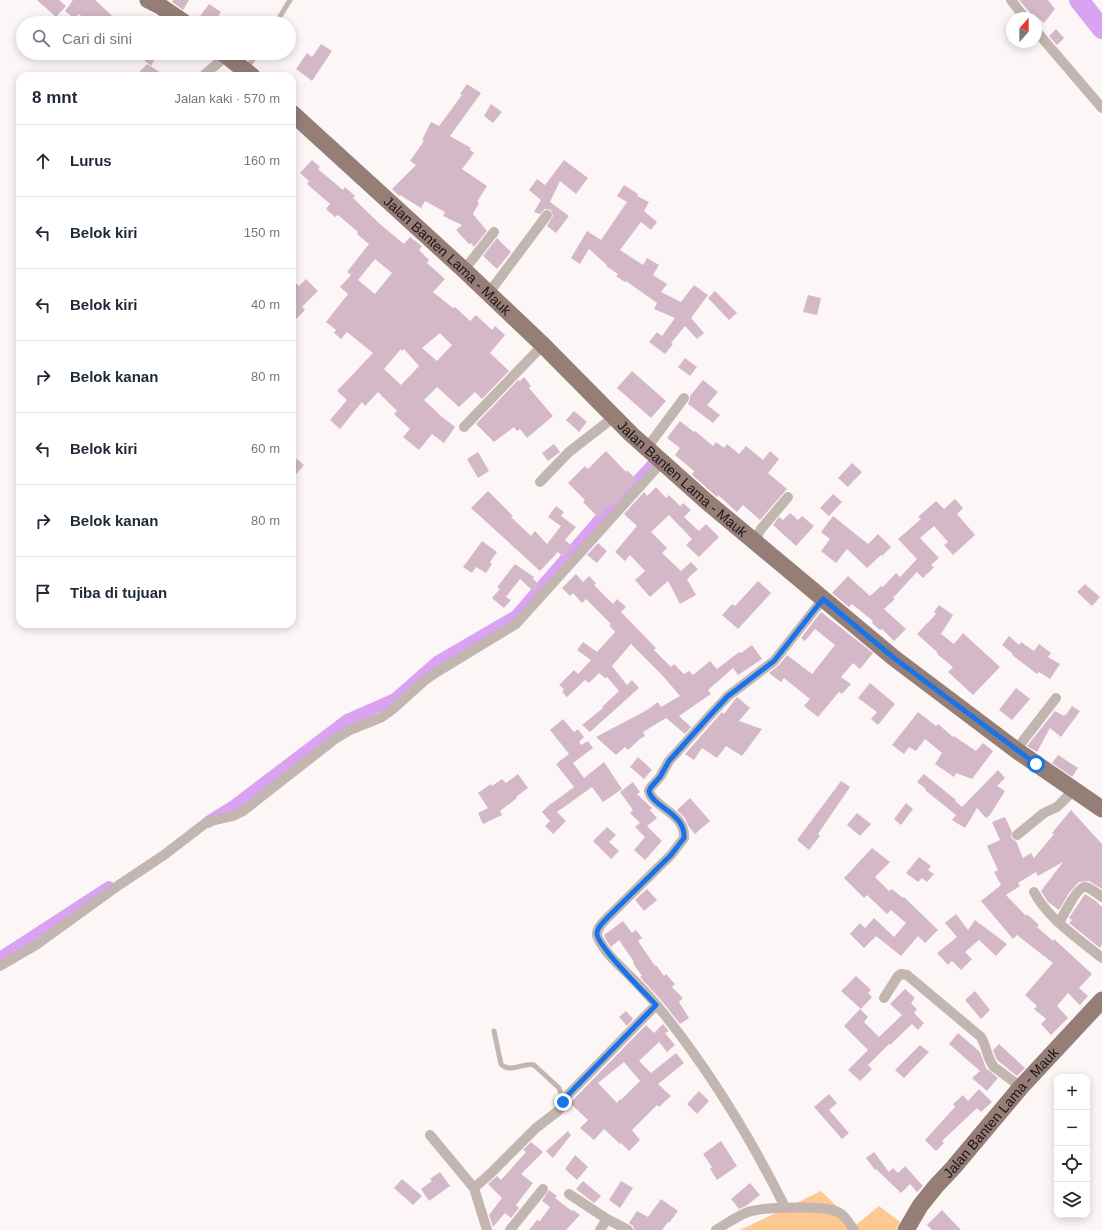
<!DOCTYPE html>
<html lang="id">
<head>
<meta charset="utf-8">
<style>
	body { margin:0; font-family:Arial,sans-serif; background:#f6f6f7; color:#1f2937 }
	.controls { position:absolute; right:12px; bottom:12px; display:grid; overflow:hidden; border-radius:8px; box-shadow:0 2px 10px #0003 }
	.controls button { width:36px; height:36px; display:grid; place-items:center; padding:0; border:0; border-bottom:1px solid #e0e1e3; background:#fff; color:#1f2937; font:20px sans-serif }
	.compass { position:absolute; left:1006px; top:12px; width:36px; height:36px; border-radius:50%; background:#fff; box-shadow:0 2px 10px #0003; rotate:21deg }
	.stop { position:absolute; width:12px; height:12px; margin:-9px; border:3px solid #1a73e8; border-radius:50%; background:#fff }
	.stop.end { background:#1a73e8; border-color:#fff; box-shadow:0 1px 4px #0008 }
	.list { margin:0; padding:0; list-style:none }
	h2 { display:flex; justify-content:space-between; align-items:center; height:52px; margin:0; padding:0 16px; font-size:17px }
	h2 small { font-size:13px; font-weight:400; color:#747a83 }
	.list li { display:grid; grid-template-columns:26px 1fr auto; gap:12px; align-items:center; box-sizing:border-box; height:72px; padding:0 16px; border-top:1px solid #e0e1e3 }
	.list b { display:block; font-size:15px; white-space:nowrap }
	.list em { font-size:13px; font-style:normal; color:#747a83 }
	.icon { flex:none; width:22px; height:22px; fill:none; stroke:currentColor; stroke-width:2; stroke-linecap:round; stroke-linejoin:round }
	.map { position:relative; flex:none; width:1102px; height:1230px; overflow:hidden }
	.search { position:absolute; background:#fff; box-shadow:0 2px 10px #0003; left:16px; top:16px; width:280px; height:44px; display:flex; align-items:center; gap:10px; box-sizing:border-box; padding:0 14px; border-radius:22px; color:#747a83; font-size:15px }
	.panel { position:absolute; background:#fff; box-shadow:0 2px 10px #0003; left:16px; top:72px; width:280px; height:556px; border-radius:12px }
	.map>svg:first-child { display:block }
</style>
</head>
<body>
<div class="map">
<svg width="1102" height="1230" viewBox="0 0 1102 1230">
	<rect width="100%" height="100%" fill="#fdf6f7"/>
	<path fill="#fdc991" d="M821,1191L856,1225L879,1206L900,1222L896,1230H740Z"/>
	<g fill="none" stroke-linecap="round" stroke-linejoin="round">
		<path stroke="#d9a3f1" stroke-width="12" d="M208,822L235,805L347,720L395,699L437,662L516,616L602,517L619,501L656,461
			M0,958L109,887"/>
		<path stroke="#d9a3f1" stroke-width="20" d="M1079,0L1102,29"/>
	</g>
	<path fill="#d4b8c7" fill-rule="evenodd" d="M37,0H59L66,6L56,17Z
		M73,0H95L120,23H89L79,14L75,19L65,11Z
		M173,0H189L183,10L172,2Z
		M1019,0H1048L1055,9L1044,23L1033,14L1032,15Z
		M209,4L221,12L213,23H195Z
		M1056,29L1064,38L1057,45L1049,36Z
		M321,44L332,51L312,81L296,69L307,53L312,57Z
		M136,53H158L151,66Z
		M147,64L166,76H135Z
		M467,84L481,93L450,136L471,148L470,150L474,153L462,169L487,186L477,202L479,203L473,214L487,231L474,247L471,243L469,244L456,230L462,225L443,216L445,212L425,201L421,208L400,195L399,196L392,189L416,165L410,161L424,141L422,140L431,122L439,126L462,95L460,94Z
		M491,104L502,112L493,123L484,116Z
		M312,160L320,167L318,169L343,190L345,187L355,196L353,198L381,225L404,244L410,237L422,246L419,250L429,260L427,263L445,279L433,292L453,308L455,307L470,321L476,315L492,330L495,326L505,335L490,353L509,371L482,399L475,392L459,407L437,387L424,400L441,416L455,427L444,443L432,434L419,450L403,437L410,429L394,414L397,411L378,392L365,406L362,402L340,429L330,420L347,400L337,391L373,353L347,332L341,339L334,333L336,330L326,322L348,294L340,287L351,275L347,272L369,244L357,234L358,232L338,215L335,217L326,209L330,204L307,184L309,181L300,173ZM375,259L392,273L375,294L358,280ZM440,333L452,345L437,361L422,348ZM401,349L402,351L404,349L419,366L401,385L384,369Z
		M564,160L588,178L576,194L560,181L550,202L569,216L556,233L547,226L553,216L551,210L545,209L540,214L534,212L541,200L529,190L537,179L545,185Z
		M624,185L638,194L637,196L649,202L644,211L657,222L651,230L641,222L620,250L643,265L647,258L659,265L653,275L667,284L661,292L681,302L694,285L708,295L691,318L704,333L697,339L685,326L671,343L673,344L665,354L649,342L657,332L662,336L675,318L654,309L657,303L626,281L625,282L616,276L618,274L606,266L607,265L589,249L580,264L571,258L587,231L601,240L627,202L617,196Z
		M497,238L511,252L497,269L483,256Z
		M306,279L318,291L302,307L305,310L292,323V280L299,286Z
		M715,291L737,313L729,320L708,298Z
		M808,295L821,298L817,315L803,312Z
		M685,358L697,367L690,376L678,367Z
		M632,371L666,401L651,418L617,388Z
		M524,377L531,386L529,388L553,416L527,438L520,429L517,431L514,427L494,442L476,424L518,380L520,381Z
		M703,380L718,392L707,405L720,415L713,423L688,404L690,399V396Z
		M574,411L587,422L579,432L566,420Z
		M680,421L694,432L695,431L713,446L716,442L724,448L727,444L739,454L746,446L763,460L770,451L779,459L768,473L787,489L760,520L743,505L737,512L718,495L717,497L692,475L694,471L675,455L680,448L667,438Z
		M554,444L560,452L548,461L542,453Z
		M606,451L626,472L627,470L636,479L633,482L634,483L614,505L612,503L598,517L583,502L585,500L568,483L585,466L588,469Z
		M478,452L489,471L478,478L467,459Z
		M292,455L304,465L292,479Z
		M852,463L862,472L848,487L838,478Z
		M656,487L666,498L669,495L680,506L683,503L691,510L684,517L699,531L706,524L719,537L699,557L686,545L692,539L669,515L651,532L667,548L662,553L681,571L691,562L698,569L687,579L696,595L680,604L668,581L650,597L635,580L645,571L630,555L625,561L615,552L637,526L624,514L644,492L647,496Z
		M488,491L513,516L511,517L531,536L535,531L547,544L561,526L548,517L556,506L564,512L561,516L576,527L565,540L573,547L563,557L558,552L540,571L471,508Z
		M833,494L842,502L829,516L820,508Z
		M955,499L963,508L957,514L975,535L953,555L944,545L948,542L934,526L920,538L939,558L931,565L934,567L923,578L917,572L893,598L895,599L884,609L906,629L894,641L882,629L880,630L872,623L873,621L852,604L849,607L832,593L848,576L870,596L881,586L883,587L896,573L900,577L917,559L898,539L921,519L918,517L936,501L944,509Z
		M790,513L798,520L802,516L814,526L796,546L773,525L779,517L783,520Z
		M833,516L868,544L878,534L891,547L882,556L881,555L867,568L847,549L836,563L821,551L830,539L821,532Z
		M482,541L497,552L490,562L492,564L486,573L476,567L472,573L463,567Z
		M598,543L607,551L597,563L587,555Z
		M515,564L534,577L533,579L540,585L534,592L520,579L506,597L511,600L504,608L492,598L500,589L497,587Z
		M576,574L583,582L589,576L596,583L594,585L613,604L617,599L626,607L621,612L656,648L654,650L671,667L674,664L684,674L689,671L693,675L710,661L717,669L739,652L741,653L752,645L762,659L738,675L733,668L708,690L711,694L679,716L691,727L685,734L666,718L643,732L645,736L640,739L628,750L625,747L616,755L596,737L647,710L658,702L661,707L680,696L662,675L631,644L612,666L627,685L632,680L639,688L590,732L582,725L603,708L602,707L619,691L607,677L605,678L599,673L589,683L585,680L567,697L562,692L564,689L559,685L574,670L578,674L591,660L577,650L583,642L597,652L615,632L609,625L611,624L586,599L582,603L573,593L570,596L562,588Z
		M758,581L771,593L738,629L722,615L732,604L735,606Z
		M1085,584L1100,597L1092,606L1077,592Z
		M939,605L953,615L941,634L954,644L963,633L1000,667L973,695L948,672L953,667L937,654L938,653L917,634L936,614L934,612Z
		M821,612L873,653L860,669L853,663L841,677L851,684L842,694L839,692L818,717L804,706L810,699L784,678L781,682L769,673L779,665L787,655L812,674L835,645L815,629L805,641L801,638Z
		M1009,636L1019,645L1021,642L1034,651L1039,644L1051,653L1048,657L1060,664L1050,679L1039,672L1037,674L1012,655L1013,654L1002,645Z
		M870,683L895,704L878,725L871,719L877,712L858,698Z
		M1016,688L1030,699L1012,720L999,710Z
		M737,697L750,708L739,721L762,729L742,756L726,746L717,758L702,748L694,760L685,754L722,712L724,714Z
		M1072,706L1080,711L1061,737L1050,728L1037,752L1027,746L1055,711L1064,716L1065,714L1066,715Z
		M918,712L936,726L938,724L953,737L954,736L976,751L983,743L993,751L972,779L956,773L954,777L935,764L942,753L925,739L916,751L909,747L904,754L892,745Z
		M563,719L574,732L578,729L584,737L579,742L581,745L588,741L593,748L573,763L584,778L604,762L622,789L603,802L592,787L557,812L566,821L553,834L545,826L550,821L542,812L551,803V804L574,787L556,764L569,754L550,730Z
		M1058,755L1078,768L1072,777L1052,763Z
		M638,757L652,770L644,779L630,767Z
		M998,770L1005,778L997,786L1005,791L990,815L986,818L977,808L965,828L952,820L956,815L925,790L926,789L917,782L924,774L956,800L955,801L962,807Z
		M518,774L528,788L516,797L517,798L500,811L502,815L483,824L478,813L488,808L478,793L491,784L492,786L502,779L506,783Z
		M841,781L850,787L818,834L820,836L809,850L797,840Z
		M633,782L640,792L637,794L652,808L650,810L657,818L647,826L662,841L645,860L634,850L645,837L635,827L640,823L630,813L633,810L620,792Z
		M690,798L710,821L695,834L689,827L685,818L677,810Z
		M906,803L913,809L901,825L894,819Z
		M1071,810L1102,844V889L1089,881L1079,882L1069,893L1059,910L1048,902L1041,891L1063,862L1038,876L1036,872L1018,883L1020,886L1006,895L1026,916L1027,914L1039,925L1037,927L1053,941L1054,939L1092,974L1079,988L1088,996L1080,1005L1068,993L1057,1006L1068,1018L1051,1035L1041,1024L1046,1019L1034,1009L1037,1006L1025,995L1053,963L1017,935L1013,939L981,901L1001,885L994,872L998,870L987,846L1000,840L992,822L1005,817L1012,832L1011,836L1012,839L1016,841L1023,858L1031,853L1034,858L1054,834L1052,833Z
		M857,813L871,824L860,836L847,825Z
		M607,827L616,835L609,842L619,851L611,859L593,841Z
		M872,848L890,862L875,877L889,891L892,889L903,898L904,897L938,930L925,943L918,936L901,956L876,936L864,948L850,934L860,923L865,928L874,918L894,937L906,923L891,910L887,914L867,895L864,898L844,878Z
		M919,857L931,866L928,870L934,874L927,882L922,878L918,882L906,873Z
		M647,889L657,900L644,911L635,900Z
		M1085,894L1096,901L1102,907V944L1100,948L1069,923L1072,920L1069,918Z
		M956,914L968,930L975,920L1007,944L996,956L979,940L965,952L972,959L961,970L952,961L948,965L937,953L957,937L945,923Z
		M623,921L632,933L636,930L642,938L638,941L655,966L656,965L664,976L666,974L675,984L672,987L683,998L679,1002L689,1018L680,1024L661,1000L640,977L642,976L633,963L634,962L619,940L611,947L606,940L604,935Z
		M856,976L871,990L868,993L872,997L861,1009L841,991Z
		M905,989L915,998L911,1003L917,1009L914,1013L924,1023L918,1030L912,1024L890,1045L889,1044L868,1065L872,1069L860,1081L848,1070L868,1050L844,1026L860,1009L868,1017L864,1022L879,1037L902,1015L890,1004Z
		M975,991L990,1010L981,1019L965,1000Z
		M626,1011L633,1019L627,1026L619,1017Z
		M663,1024L669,1031L665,1033L675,1045L667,1052L659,1042L639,1061L651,1073L676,1053L684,1063L658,1084L671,1096L659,1107L657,1105L632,1130L640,1140L629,1151L621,1143L620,1144L604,1129L594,1140L580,1128L588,1120L570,1103L646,1025L654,1033ZM624,1062L640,1081L621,1100L620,1099L617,1103L598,1083Z
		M958,1033L980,1052L986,1068L998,1078L987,1091L972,1078L980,1071L949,1044Z
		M999,1044L1025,1068L1017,1076L997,1060L993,1050Z
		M920,1045L929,1052L904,1078L895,1070Z
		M979,1089L992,1102L981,1112L977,1108L942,1141L944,1143L936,1151L925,1140L955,1107L953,1104L963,1095L968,1101Z
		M699,1091L709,1101L697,1114L687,1104Z
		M829,1094L837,1103L829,1110L849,1133L842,1139L814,1107Z
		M568,1131L571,1135L553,1158L546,1151Z
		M721,1141L737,1166L717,1180L710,1169L712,1167L703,1154Z
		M531,1142L543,1152L521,1174L533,1183L516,1205L519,1208L511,1218L505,1213L493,1227L489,1215L502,1198L488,1184L497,1176L501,1180L526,1152L523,1150Z
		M874,1152L889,1172L893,1168L898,1173L905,1166L923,1186L917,1192L910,1184L901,1193L876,1169L875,1170L866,1158Z
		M575,1155L588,1167L577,1180L565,1169Z
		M440,1172L450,1186L429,1201L421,1189L432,1181L430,1179Z
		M402,1179L422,1196L413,1205L394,1188Z
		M583,1181L601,1196L594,1203L576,1189Z
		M621,1181L633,1188L620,1208L609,1200Z
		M750,1183L760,1195L746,1206L739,1209L731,1199Z
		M549,1190L557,1196L555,1198L572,1211L573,1210L580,1215L566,1230H529L537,1220L540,1221L550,1207L542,1201Z
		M661,1199L678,1211L669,1223L668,1222L662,1230H634L633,1226L629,1223L637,1211L648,1217Z
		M942,1210L961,1230H932L927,1225Z"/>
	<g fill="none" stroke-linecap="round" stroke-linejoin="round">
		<path stroke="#c3b6b1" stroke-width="5" d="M276,23L290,0
			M247,68L257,53
			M494,1031L501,1064C510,1074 523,1062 534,1065L559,1088L563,1099"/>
		<path stroke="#c3b6b1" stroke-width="10" d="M1011,0L1025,18
			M1036,31L1102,108
			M203,76L226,56
			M464,270L494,232
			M488,294L547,215
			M464,427L543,345
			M645,446L652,441L684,398
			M540,482L569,452L614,417
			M754,542L761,529L788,497
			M1016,750L1056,698
			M1017,835L1044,813L1057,807L1074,790
			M1034,892C1049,920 1078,938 1102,958
			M1059,923C1063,916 1077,887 1085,887C1090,887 1097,894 1102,897
			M0,966L36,945L119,885L164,855L207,822L233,816L243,811L335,739L350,730L382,717L393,709L424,681L437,672L516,624L662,462
			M884,998L898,976L901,974L907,975L981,1037C987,1047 987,1059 994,1067L1021,1087
			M430,1135L474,1188L487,1230
			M474,1188L491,1173L536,1128L558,1111L563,1104V1100L656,1005
			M569,1194L607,1219L600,1230
			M785,1207C752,1141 710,1072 664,1014C653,1000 641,987 629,975C618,964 605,953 598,938C594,930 603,923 607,918L671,855L684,838C686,813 652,807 649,791L651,787L660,777L669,761L713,712L728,696L774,661L823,599
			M607,1219L628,1230
			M510,1230L543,1189
			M716,1230C726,1224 737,1216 748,1212C763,1207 824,1205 838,1212C845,1215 850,1224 854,1230"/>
		<g stroke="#957e76" stroke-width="17">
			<path d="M148,0L160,6L185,23"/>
			<path d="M223,53L252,76"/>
			<path id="s1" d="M292,113L464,270L543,345L631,434L706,501L894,658L1016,750L1102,809"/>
			<path id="s2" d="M906,1230L920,1206L936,1186L953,1168L1021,1087L1102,1000"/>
		</g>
	</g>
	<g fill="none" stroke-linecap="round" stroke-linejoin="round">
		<path stroke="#1a73e8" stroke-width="5" d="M563,1102V1100L656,1005C646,994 596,945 597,933C597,927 604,922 607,918L671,855L684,838C686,813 652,807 649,791L651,787L660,777L669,761L713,712L728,696L774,661L823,599L894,658L1036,764"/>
	</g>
	<g text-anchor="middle" stroke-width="3" stroke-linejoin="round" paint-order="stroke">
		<g font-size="14" fill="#201516" stroke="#fff">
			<text dy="5" stroke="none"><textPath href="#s1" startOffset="211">Jalan Banten Lama - Mauk</textPath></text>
			<text dy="5" stroke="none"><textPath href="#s1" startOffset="535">Jalan Banten Lama - Mauk</textPath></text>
			<text dy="5" stroke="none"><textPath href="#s2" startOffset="151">Jalan Banten Lama - Mauk</textPath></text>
		</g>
	</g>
</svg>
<div class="controls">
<button>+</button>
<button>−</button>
<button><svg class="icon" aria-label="locate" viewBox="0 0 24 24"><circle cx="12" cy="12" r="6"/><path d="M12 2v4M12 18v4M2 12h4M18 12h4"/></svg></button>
<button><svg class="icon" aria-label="layers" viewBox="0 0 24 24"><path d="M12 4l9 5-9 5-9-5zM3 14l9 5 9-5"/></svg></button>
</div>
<svg class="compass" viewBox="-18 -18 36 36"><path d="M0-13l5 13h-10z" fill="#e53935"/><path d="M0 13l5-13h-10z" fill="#747a83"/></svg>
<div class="stop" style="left:1036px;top:764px"></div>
<div class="stop end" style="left:563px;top:1102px"></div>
<div class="search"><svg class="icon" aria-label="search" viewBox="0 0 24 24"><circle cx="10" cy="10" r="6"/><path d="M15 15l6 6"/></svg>Cari di sini</div>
<section class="panel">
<h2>8 mnt<small>Jalan kaki · 570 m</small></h2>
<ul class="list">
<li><svg class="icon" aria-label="ahead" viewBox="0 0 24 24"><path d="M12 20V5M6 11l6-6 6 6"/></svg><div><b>Lurus</b></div><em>160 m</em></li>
<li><svg class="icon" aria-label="left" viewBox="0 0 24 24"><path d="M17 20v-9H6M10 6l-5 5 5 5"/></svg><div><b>Belok kiri</b></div><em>150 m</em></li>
<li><svg class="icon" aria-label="left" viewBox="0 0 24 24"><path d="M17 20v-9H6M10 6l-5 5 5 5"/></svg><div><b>Belok kiri</b></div><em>40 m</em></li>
<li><svg class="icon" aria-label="right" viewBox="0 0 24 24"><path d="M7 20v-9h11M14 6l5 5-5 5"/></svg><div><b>Belok kanan</b></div><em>80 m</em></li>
<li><svg class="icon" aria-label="left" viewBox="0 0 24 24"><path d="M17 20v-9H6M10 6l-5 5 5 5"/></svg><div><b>Belok kiri</b></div><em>60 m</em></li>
<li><svg class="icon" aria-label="right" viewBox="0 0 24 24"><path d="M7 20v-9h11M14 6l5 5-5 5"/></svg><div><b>Belok kanan</b></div><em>80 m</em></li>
<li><svg class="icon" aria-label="arrive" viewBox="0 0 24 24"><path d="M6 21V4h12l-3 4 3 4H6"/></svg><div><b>Tiba di tujuan</b></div></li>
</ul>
</section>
</div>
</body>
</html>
